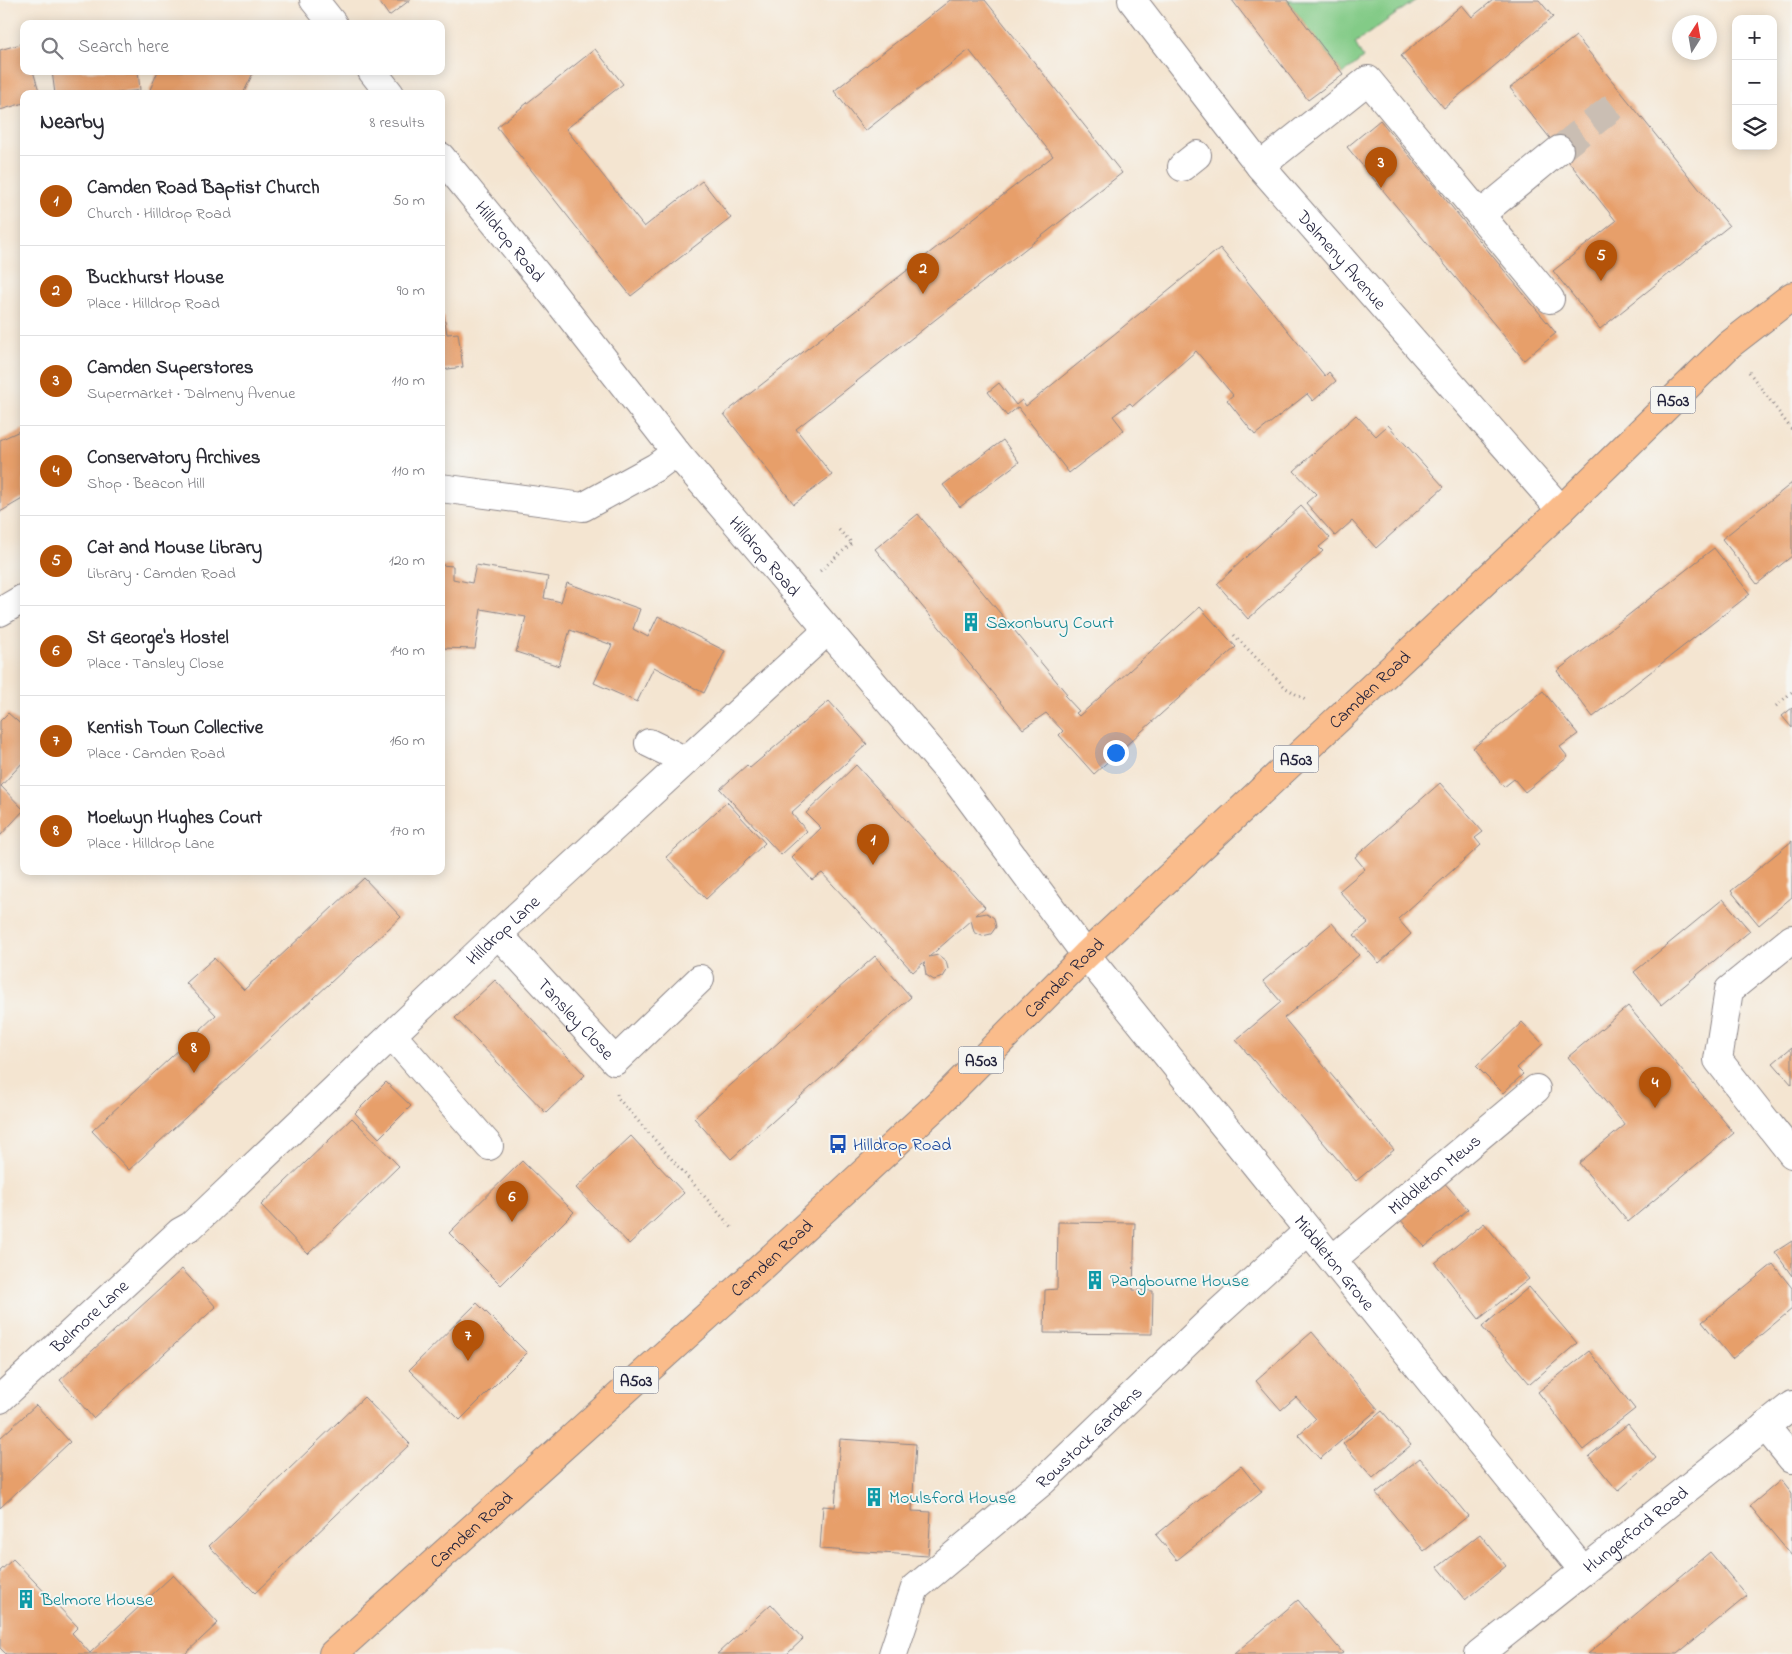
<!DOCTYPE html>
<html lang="en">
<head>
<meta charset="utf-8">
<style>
	body { margin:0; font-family:"Indie Flower",sans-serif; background:#f2f2f3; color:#2b2b33 }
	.controls { position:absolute; right:15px; top:15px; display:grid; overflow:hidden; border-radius:10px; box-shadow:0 2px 12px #0003 }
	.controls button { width:45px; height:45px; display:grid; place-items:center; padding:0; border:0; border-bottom:1px solid #e1e1e2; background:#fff; color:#2b2b33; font:25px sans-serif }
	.compass { position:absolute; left:1672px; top:15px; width:45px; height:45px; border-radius:50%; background:#fff; box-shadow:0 2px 12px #0003; rotate:11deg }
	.you { position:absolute; left:1115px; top:752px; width:18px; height:18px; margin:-12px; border:4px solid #fff; border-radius:50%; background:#1a73e8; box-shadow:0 0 0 8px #1a73e833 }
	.badge { display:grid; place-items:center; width:32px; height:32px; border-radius:50%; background:#b45309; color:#fff; font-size:16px; font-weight:700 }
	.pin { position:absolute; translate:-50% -41px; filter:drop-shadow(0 1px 2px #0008) }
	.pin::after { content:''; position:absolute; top:26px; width:18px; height:15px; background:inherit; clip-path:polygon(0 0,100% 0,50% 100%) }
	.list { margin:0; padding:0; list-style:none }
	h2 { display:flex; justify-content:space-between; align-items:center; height:65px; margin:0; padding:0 20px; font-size:21px }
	h2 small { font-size:16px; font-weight:400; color:#7c7c81 }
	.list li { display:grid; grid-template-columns:32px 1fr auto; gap:15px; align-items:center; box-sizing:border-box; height:90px; padding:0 20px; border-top:1px solid #e1e1e2 }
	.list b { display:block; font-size:19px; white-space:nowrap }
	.list p { margin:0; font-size:16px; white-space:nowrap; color:#7c7c81 }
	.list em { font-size:16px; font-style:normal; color:#7c7c81 }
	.icon { flex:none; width:28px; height:28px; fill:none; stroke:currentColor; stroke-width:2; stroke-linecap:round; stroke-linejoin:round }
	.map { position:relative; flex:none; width:1792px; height:1654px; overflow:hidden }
	.search { position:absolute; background:#fff; box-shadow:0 2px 12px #0003; left:20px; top:20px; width:425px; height:55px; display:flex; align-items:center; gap:12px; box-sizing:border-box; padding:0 18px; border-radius:10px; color:#7c7c81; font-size:19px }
	.panel { position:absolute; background:#fff; box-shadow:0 2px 12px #0003; left:20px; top:90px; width:425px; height:785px; border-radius:10px }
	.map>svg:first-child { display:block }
</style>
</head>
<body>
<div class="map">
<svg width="1792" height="1654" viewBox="0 0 1792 1654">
	<rect width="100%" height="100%" fill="#f6f6f2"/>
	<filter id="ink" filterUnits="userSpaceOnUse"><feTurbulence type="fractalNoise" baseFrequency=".02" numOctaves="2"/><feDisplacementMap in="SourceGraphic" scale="10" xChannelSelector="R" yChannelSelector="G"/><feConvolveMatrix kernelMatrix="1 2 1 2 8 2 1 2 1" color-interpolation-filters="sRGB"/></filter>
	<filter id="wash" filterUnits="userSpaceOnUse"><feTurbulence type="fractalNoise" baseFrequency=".0096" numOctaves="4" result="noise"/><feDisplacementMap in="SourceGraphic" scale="20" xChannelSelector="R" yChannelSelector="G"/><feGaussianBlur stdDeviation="1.12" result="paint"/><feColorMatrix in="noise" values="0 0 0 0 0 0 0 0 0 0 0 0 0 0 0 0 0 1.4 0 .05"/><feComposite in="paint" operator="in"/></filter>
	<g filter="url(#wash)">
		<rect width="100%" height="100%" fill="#f4e5d1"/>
		<path fill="#83cb87" stroke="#527661" d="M1287,0H1416L1355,43L1363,58L1343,74Z"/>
		<g id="blocks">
			<path fill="#e79f6b" d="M378,0H410L389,16Z
				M950,0H985L1122,173L796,429L832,475L794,504L724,414L1053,156L969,50L865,131L834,91Z
				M1232,0H1287L1343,74L1308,100Z
				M1493,0H1539L1553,17L1444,108L1401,56L1462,5L1472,17Z
				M1576,36L1729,226L1600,329L1553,271L1616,221L1510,88Z
				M24,43V71H33L40,94H24V103L0,110V50Z
				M595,49L623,84L566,129L644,227L702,181L731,218L631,296L497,127Z
				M52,71H138L140,90L111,94H55Z
				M158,71H254L243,94H153L149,92Z
				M1380,120L1556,333L1524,360L1347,147Z
				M1220,248L1325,376L1329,372L1336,381L1313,401L1307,394L1255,435L1227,400L1233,395L1196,351L1133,406L1130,403L1113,416L1124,430L1069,473L1018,407L1007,416L988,392L999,383L1016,405L1022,400L1026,406Z
				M441,316H444L447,334L458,333L463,367L441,370Z
				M1356,415L1376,436L1388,425L1444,487L1376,548L1352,521L1335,536L1306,503L1316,494L1294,471Z
				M24,429V498L0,512V440Z
				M1003,440L1019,462L960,507L943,485Z
				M1792,483V556L1757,584L1722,539Z
				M1301,506L1330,538L1319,547L1323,551L1248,619L1217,584Z
				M918,514L1067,694L1065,696L1079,711L1076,713L1079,716L1200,607L1236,647L1094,774L1059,735L1063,731L1046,713L1023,729L875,549Z
				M1714,548L1750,594L1593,717L1557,671Z
				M441,565L453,566V579L472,583L476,565L548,577L544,598L561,602L567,583L640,609L633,629L648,637L658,616L725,651L704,693L654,667L637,702L594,683L612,645L570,630L559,666L516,652L526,617L481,609L475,649L441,648Z
				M1543,691L1578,734L1560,747L1568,757L1525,792L1514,779L1504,787L1473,748Z
				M829,701L867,744L791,813L807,831L781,855L720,789L747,765L750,768Z
				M1792,708V728L1782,716Z
				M8,713L24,727V761L1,786L24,810L0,836V721Z
				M856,765L985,907L976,915L987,913L994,918L996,927L991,934L982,936L974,932L971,920L929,957L938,955L946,961L948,969L943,977L934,980L926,975L924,962L913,972L822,873L812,880L791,857L821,828L806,813Z
				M1440,783L1483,832L1475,838L1481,845L1398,919L1411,934L1379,963L1354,935L1368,923L1339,891L1365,869L1355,857Z
				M727,802L765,843L706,899L666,857Z
				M1792,841V897L1759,925L1731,891Z
				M364,878L401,917L129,1170L92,1131L216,1015L186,983L214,958L244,990Z
				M1723,899L1750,931L1661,1005L1634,972Z
				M1332,923L1359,955L1284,1018L1394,1150L1356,1181L1236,1040L1281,1002L1263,981Z
				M875,956L911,997L731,1159L694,1118Z
				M495,980L585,1075L546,1113L455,1018Z
				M1628,1006L1734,1133L1628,1222L1579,1163L1625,1125L1568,1057Z
				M1522,1022L1543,1044L1517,1068L1523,1074L1503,1093L1476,1066Z
				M1792,1047V1085L1773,1063Z
				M386,1082L411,1106L379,1138L355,1113Z
				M352,1118L399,1166L308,1254L261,1205Z
				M631,1136L684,1193L629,1244L576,1188Z
				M522,1161L574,1212L501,1285L449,1233Z
				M1440,1178L1468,1209L1425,1247L1397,1216Z
				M1058,1222L1135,1223L1133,1290L1153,1291L1152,1334L1044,1333L1045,1290L1057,1289Z
				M1484,1223L1529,1279L1479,1319L1435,1263Z
				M1792,1241V1276L1775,1252Z
				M1773,1264L1792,1288V1309L1732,1359L1702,1322Z
				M182,1269L216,1307L93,1418L60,1380Z
				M1529,1287L1577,1343L1530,1384L1482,1327Z
				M477,1303L527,1353L460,1420L409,1370Z
				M1312,1332L1378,1409L1320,1459L1298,1435L1316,1419L1296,1397L1281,1410L1256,1381Z
				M1589,1351L1635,1409L1583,1450L1538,1392Z
				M364,1397L410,1444L255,1593L209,1546Z
				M36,1405L70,1442L0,1508V1438Z
				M1382,1411L1411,1445L1373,1478L1343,1444Z
				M1628,1424L1656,1458L1618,1491L1589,1456Z
				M840,1439L916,1444L912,1511L931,1512L928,1556L820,1549L823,1506L835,1507Z
				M1420,1458L1468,1516L1424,1551L1376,1493Z
				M1241,1466L1262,1492L1177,1560L1156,1535Z
				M1781,1480L1792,1494V1556L1750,1506Z
				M1480,1534L1506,1566L1465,1600L1438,1567Z
				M1710,1552L1747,1596L1677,1654H1588Z
				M13,1559L78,1627L72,1633L90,1653L173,1575L218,1623L185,1654H6L0,1648V1571Z
				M1298,1600L1343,1653L1341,1654H1234Z
				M771,1604L803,1639L787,1654H717Z"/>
		</g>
	</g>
	<g filter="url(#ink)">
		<use href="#blocks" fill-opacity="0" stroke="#8b8486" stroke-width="1"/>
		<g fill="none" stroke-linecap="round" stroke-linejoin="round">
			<path stroke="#cabeb3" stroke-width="28" stroke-dasharray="28 14" stroke-linecap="butt" d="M1559,150L1624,98"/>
			<g stroke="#8b8486" stroke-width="30">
				<g id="minor">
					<path d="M314,0L333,24"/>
					<path id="s1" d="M1132,0L1260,166L1561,510"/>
					<path d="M372,71L390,94"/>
					<path id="s2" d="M441,157L545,284L676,452L956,780L1086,955L1583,1570"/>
					<path d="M1260,166L1368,80L1550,299"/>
					<path d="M1182,167L1197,155"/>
					<path d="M1480,215L1559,150"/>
					<path d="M441,488L583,507L656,467L676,452"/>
					<path d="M0,612L24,598"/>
					<path d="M649,743L684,760"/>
					<path id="s3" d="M498,934L615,1061L700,979"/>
					<path d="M1792,939L1729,990L1718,1060L1792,1154"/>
					<path d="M392,1035L489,1146"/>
					<path id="s4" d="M1333,1259L1536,1089"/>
					<path id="s5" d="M0,1399L180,1232L191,1226L498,934L828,630"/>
					<path d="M1765,1426L1792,1459"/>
					<path id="s6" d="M893,1654L915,1588L1043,1481L1219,1312L1308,1231"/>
					<path id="s7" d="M1479,1654L1792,1405"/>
				</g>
			</g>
			<g stroke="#8b8486" stroke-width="30">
				<g id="highway">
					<path id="s8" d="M333,1654L764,1265L938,1104L1086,955L1561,510L1729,345L1792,296"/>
				</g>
			</g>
			<path stroke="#8b8486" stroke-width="3" stroke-dasharray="1 4" stroke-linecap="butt" d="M1749,372L1792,430
				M820,571L852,543L837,528
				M1234,635L1286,688L1307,701
				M1776,706L1792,692
				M617,1094L618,1098L733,1229"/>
			<use href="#minor" stroke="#fff" stroke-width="28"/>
			<use href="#highway" stroke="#fabc8b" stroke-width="28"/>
		</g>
	</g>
	<defs>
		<g id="building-bare" transform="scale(1.5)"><path d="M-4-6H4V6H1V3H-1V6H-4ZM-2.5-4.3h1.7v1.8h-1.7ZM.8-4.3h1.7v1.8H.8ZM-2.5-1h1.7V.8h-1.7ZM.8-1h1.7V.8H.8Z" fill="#0f9aa8" stroke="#f6f6f2" stroke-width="2.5" paint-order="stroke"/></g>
		<g id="bus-bare" transform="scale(1.5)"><path d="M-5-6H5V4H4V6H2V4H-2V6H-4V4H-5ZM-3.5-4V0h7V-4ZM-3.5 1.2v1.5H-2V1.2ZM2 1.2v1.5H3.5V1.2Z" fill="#1a4fb4" stroke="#f6f6f2" stroke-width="2.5" paint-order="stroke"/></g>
	</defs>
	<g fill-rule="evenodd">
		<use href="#building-bare" x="971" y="622"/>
		<use href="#bus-bare" x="838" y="1144"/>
		<use href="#building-bare" x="1095" y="1280"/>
		<use href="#building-bare" x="874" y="1497"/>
		<use href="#building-bare" x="26" y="1599"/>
	</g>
	<g text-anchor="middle" stroke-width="4" stroke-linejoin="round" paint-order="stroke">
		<g fill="#f6f6f2" stroke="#626272" stroke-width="1">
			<rect x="1650.5" y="386.5" width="45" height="27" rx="4"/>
			<rect x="1273.5" y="745.5" width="45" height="27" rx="4"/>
			<rect x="958.5" y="1046.5" width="45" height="27" rx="4"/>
			<rect x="613.5" y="1366.5" width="45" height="27" rx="4"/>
		</g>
		<g font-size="16" font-weight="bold" fill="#22223b">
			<text x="1673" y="406">A503</text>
			<text x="1296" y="765">A503</text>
			<text x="981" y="1066">A503</text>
			<text x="636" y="1386">A503</text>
		</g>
		<g font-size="18" fill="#22223b" stroke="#f6f6f2">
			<text dy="6" stroke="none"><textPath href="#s2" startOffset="109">Hilldrop Road</textPath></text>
			<text dy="6" stroke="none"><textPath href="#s1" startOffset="334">Dalmeny Avenue</textPath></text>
			<text dy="6" stroke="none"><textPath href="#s2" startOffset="514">Hilldrop Road</textPath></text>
			<text dy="6" stroke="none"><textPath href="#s8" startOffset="1416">Camden Road</textPath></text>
			<text dy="6" stroke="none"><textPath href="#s5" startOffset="688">Hilldrop Lane</textPath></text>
			<text dy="6" stroke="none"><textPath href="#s8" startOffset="996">Camden Road</textPath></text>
			<text dy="6" stroke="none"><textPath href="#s3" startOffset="115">Tansley Close</textPath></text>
			<text dy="6" stroke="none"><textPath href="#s4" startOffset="132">Middleton Mews</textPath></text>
			<text dy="6" stroke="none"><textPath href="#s8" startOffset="591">Camden Road</textPath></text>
			<text dy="6" stroke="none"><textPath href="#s2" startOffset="1422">Middleton Grove</textPath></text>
			<text dy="6" stroke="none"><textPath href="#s5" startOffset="122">Belmore Lane</textPath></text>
			<text dy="6" stroke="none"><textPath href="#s6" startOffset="300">Rowstock Gardens</textPath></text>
			<text dy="6" stroke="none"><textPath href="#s8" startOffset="186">Camden Road</textPath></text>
			<text dy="6" stroke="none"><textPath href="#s7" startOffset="200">Hungerford Road</textPath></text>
		</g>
		<g font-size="18" fill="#0d838f" stroke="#f6f6f2" text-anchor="start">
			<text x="986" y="628">Saxonbury Court</text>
			<text x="1110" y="1286">Pangbourne House</text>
			<text x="889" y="1503">Moulsford House</text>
			<text x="41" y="1605">Belmore House</text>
		</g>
		<g font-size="18" fill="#164399" stroke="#f6f6f2" text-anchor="start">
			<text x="853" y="1150">Hilldrop Road</text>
		</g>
	</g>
</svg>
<div class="controls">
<button>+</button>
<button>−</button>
<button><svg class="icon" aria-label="layers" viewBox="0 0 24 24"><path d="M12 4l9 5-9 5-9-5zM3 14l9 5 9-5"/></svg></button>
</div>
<svg class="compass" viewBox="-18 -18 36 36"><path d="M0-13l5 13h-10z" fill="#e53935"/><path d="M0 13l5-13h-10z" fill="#7c7c81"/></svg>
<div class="you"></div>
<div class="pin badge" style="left:873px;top:865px">1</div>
<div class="pin badge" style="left:923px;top:294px">2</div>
<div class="pin badge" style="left:1381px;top:188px">3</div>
<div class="pin badge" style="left:1655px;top:1108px">4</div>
<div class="pin badge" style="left:1601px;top:281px">5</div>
<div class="pin badge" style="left:512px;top:1222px">6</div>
<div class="pin badge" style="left:468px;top:1361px">7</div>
<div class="pin badge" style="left:194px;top:1073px">8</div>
<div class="search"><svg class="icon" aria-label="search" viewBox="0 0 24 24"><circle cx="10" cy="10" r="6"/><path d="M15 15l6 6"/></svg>Search here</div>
<section class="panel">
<h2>Nearby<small>8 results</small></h2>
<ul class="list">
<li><span class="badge">1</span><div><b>Camden Road Baptist Church</b><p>Church · Hilldrop Road</p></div><em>50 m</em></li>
<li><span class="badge">2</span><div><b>Buckhurst House</b><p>Place · Hilldrop Road</p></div><em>90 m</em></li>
<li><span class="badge">3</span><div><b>Camden Superstores</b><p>Supermarket · Dalmeny Avenue</p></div><em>110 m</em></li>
<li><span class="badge">4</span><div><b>Conservatory Archives</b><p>Shop · Beacon Hill</p></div><em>110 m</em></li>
<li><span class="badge">5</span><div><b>Cat and Mouse Library</b><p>Library · Camden Road</p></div><em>120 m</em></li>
<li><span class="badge">6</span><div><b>St George's Hostel</b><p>Place · Tansley Close</p></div><em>140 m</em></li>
<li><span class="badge">7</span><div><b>Kentish Town Collective</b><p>Place · Camden Road</p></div><em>160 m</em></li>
<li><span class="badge">8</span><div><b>Moelwyn Hughes Court</b><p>Place · Hilldrop Lane</p></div><em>170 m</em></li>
</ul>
</section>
</div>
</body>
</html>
